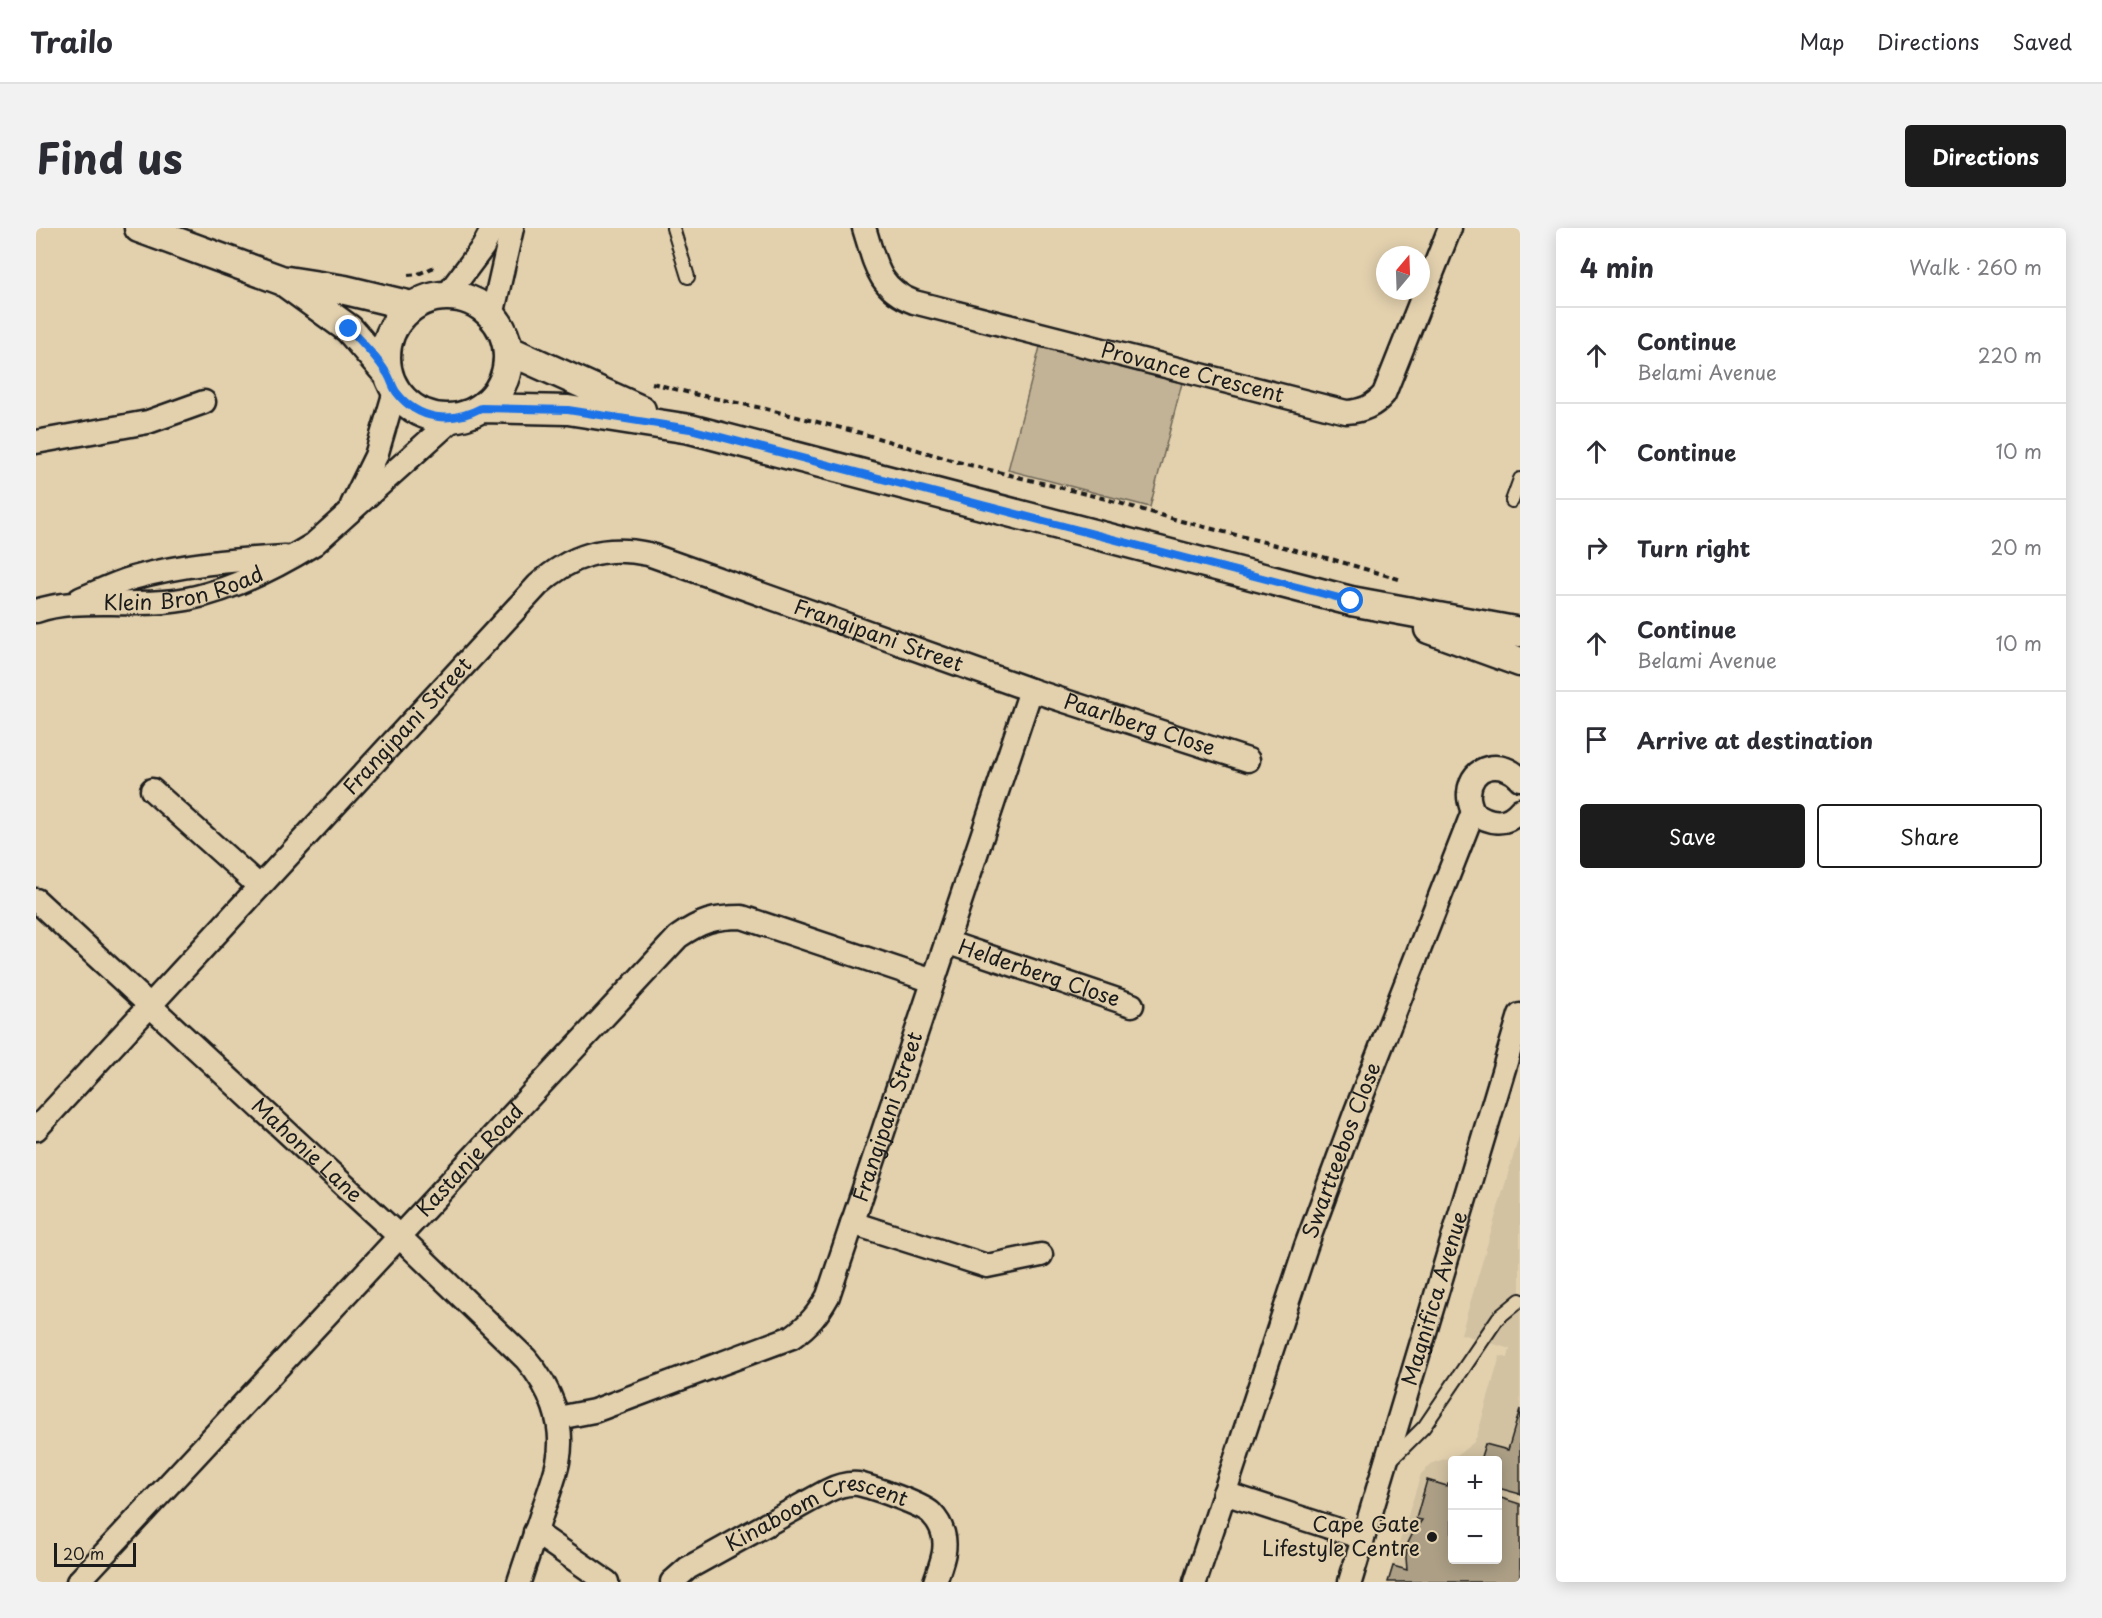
<!DOCTYPE html>
<html lang="en">
<head>
<meta charset="utf-8">
<style>
	body { margin:0; font-family:"Playpen Sans",sans-serif; background:#f2f2f3; color:#2b2b33 }
	.controls { position:absolute; right:18px; bottom:18px; display:grid; overflow:hidden; border-radius:6px; box-shadow:0 3px 15px #0003 }
	.controls button { width:54px; height:54px; display:grid; place-items:center; padding:0; border:0; border-bottom:2px solid #e1e1e2; background:#fff; color:#2b2b33; font:30px sans-serif }
	.compass { position:absolute; left:1340px; top:18px; width:54px; height:54px; border-radius:50%; background:#fff; box-shadow:0 3px 15px #0003; rotate:19deg }
	.scale { position:absolute; left:18px; bottom:15px; width:82px; box-sizing:border-box; padding-left:6px; border:3px solid #1c1c1c; border-top:0; font-size:16px; line-height:21px; white-space:nowrap; color:#1c1c1c; -webkit-text-stroke:4px #e3d1ae; paint-order:stroke }
	.stop { position:absolute; width:18px; height:18px; margin:-14px; border:4px solid #1a73e8; border-radius:50%; background:#fff }
	.stop.end { background:#1a73e8; border-color:#fff; box-shadow:0 2px 6px #0008 }
	.list { margin:0; padding:0; list-style:none }
	h2 { display:flex; justify-content:space-between; align-items:center; height:78px; margin:0; padding:0 24px; font-size:26px }
	h2 small { font-size:20px; font-weight:400; color:#7c7c81 }
	.list li { display:grid; grid-template-columns:39px 1fr auto; gap:18px; align-items:center; box-sizing:border-box; height:96px; padding:0 24px; border-top:2px solid #e1e1e2 }
	.list b { display:block; font-size:22px; white-space:nowrap }
	.list p { margin:0; font-size:20px; white-space:nowrap; color:#7c7c81 }
	.list em { font-size:20px; font-style:normal; color:#7c7c81 }
	.actions { display:flex; gap:12px; padding:18px 24px }
	.actions a { flex:1; padding:14px 0; border:2px solid #1c1c1c; border-radius:6px; text-align:center; font-size:21px; color:#1c1c1c }
	.actions .main { background:#1c1c1c; color:#fff }
	.icon { flex:none; width:33px; height:33px; fill:none; stroke:currentColor; stroke-width:2; stroke-linecap:round; stroke-linejoin:round }
	.map { position:relative; flex:none; width:1484px; height:1354px; overflow:hidden; border-radius:6px }
	header { display:flex; align-items:center; gap:36px; box-sizing:border-box; height:84px; padding:0 30px; background:#fff; border-bottom:2px solid #e1e1e2 }
	header strong { font-size:28px }
	nav { display:flex; gap:33px; margin-inline-start:auto; font-size:21px }
	.intro { display:flex; align-items:center; justify-content:space-between; box-sizing:border-box; height:144px; padding:0 36px }
	h1 { margin:0; font-size:42px }
	.button { padding:15px 27px; border-radius:6px; background:#1c1c1c; color:#fff; font-size:21px; font-weight:700 }
	main { display:flex; gap:36px; padding:0 36px }
	aside { flex:1; background:#fff; border-radius:6px; box-shadow:0 3px 15px #0003 }
	.map>svg:first-child { display:block }
</style>
</head>
<body>
<header>
<strong>Trailo</strong>
<nav><a>Map</a><a>Directions</a><a>Saved</a></nav>
</header>
<div class="intro"><h1>Find us</h1><a class="button">Directions</a></div>
<main>
<div class="map">
<svg width="1484" height="1354" viewBox="0 0 1484 1354">
	<rect width="100%" height="100%" fill="#e3d1ae"/>
	<filter id="ink" filterUnits="userSpaceOnUse"><feTurbulence type="fractalNoise" baseFrequency=".0167" numOctaves="2"/><feDisplacementMap in="SourceGraphic" scale="12" xChannelSelector="R" yChannelSelector="G"/><feConvolveMatrix kernelMatrix="1 2 1 2 8 2 1 2 1" color-interpolation-filters="sRGB"/></filter>
	<g filter="url(#ink)">
		<path fill="#d2c2a2" fill-rule="evenodd" d="M1484,905V1354H1351L1385,1246L1396,1235L1423,1226L1437,1215L1441,1208L1464,1128L1472,1130L1474,1121L1425,1106ZM1416,1232H1462V1332H1416Z"/>
		<path fill="#c2b396" stroke="#6f6859" stroke-width="1.5" d="M1004,119L1146,155L1114,279L972,242Z"/>
		<path fill="#ac9f86" stroke="#1c1c1c" stroke-width="1.5" d="M1484,1181V1266L1462,1260V1232H1444L1449,1216L1472,1222Z
			M1391,1252L1411,1258L1412,1255L1416,1256V1332H1462V1269L1484,1276V1354H1352L1357,1338L1371,1342L1370,1329L1372,1315L1378,1303L1386,1292L1380,1291Z"/>
		<g fill="none" stroke-linecap="round" stroke-linejoin="round">
			<g stroke="#1c1c1c" stroke-width="16">
				<path id="service" d="M637,0L652,49
					M1476,273L1484,251
					M1355,1232L1388,1199L1462,1090L1484,1072"/>
			</g>
			<g stroke="#1c1c1c" stroke-width="27">
				<g id="minor">
					<path id="s1" d="M828,0C839,34 841,60 878,74L1310,184C1327,183 1338,178 1348,166L1414,0"/>
					<path d="M411,67L447,19L457,0"/>
					<path d="M456,88L476,0"/>
					<path d="M0,214L112,194L168,174"/>
					<path d="M316,277L340,228L359,163"/>
					<path d="M44,371C62,364 79,355 97,350C146,336 197,332 249,329"/>
					<path id="s2" d="M0,383C32,372 67,376 101,375C117,375 135,374 151,371C196,362 239,340 278,316L418,190"/>
					<path d="M1484,551C1467,531 1435,536 1433,565C1432,572 1435,578 1437,584C1453,595 1470,599 1484,582"/>
					<path d="M116,562L223,658"/>
					<path id="s3" d="M0,672L364,1009L490,1131C514,1159 530,1196 522,1234C519,1249 513,1264 508,1279C500,1304 491,1329 483,1354"/>
					<path id="s4" d="M910,714L1096,777"/>
					<path id="s5" d="M0,901L502,357C535,327 568,317 612,326L995,462L1212,532"/>
					<path d="M816,995L951,1038L1005,1027"/>
					<path id="s6" d="M522,1190L558,1183L756,1109C773,1097 782,1086 792,1068L995,462"/>
					<path d="M1188,1265L1327,1310"/>
					<path d="M499,1304L571,1354"/>
					<path id="s7" d="M42,1354L642,709C665,693 678,689 706,689L897,753"/>
					<path id="s8" d="M636,1354L652,1340L791,1263C801,1258 811,1255 822,1256C836,1259 885,1276 895,1285C900,1290 905,1298 907,1305C912,1322 904,1338 899,1354"/>
					<path id="s9" d="M1159,1354L1270,1018L1320,883L1437,584"/>
					<path id="s10" d="M1314,1354L1484,787"/>
				</g>
			</g>
			<g stroke="#1c1c1c" stroke-width="33">
				<path id="tertiary" d="M103,0L245,52L309,62L376,78
					M251,56L313,101L351,145
					M350 129a61 61 0 1 1 122 0a61 61 0 1 1-122 0Z
					M472,122L605,182
					M445,180L532,182L654,201L1315,373L1484,404
					M1393,401L1484,434"/>
			</g>
			<path stroke="#1c1c1c" stroke-width="4" stroke-dasharray="6 4.5" stroke-linecap="butt" d="M372,47L382,46L401,38
				M616,155L658,166L726,180L825,205L922,234L1066,270L1145,293L1295,331L1366,352"/>
			<use href="#service" stroke="#e3d1ae" stroke-width="12"/>
			<use href="#minor" stroke="#e3d1ae" stroke-width="22"/>
			<use href="#tertiary" stroke="#e3d1ae" stroke-width="28"/>
		</g>
	</g>
	<g fill="none" stroke-linecap="round" stroke-linejoin="round" filter="url(#ink)">
		<path stroke="#1a73e8" stroke-width="8" d="M313,101C326,114 340,128 350,144C355,150 356,159 361,165C382,192 415,196 445,180L532,182L654,201L1315,373"/>
	</g>
	<circle fill="#1c1c1c" stroke="#e3d1ae" stroke-width="2" cx="1396" cy="1309" r="6"/>
	<g text-anchor="middle" stroke-width="4.5" stroke-linejoin="round" paint-order="stroke">
		<g font-size="21" fill="#1c1c1c" stroke="#e3d1ae">
			<text dy="7" stroke="none"><textPath href="#s1" startOffset="381">Provance Crescent</textPath></text>
			<text dy="7" stroke="none"><textPath href="#s2" startOffset="150">Klein Bron Road</textPath></text>
			<text dy="7" stroke="none"><textPath href="#s5" startOffset="1104">Frangipani Street</textPath></text>
			<text dy="7" stroke="none"><textPath href="#s5" startOffset="1380">Paarlberg Close</textPath></text>
			<text dy="7" stroke="none"><textPath href="#s5" startOffset="548">Frangipani Street</textPath></text>
			<text dy="7" stroke="none"><textPath href="#s4" startOffset="98">Helderberg Close</textPath></text>
			<text dy="7" stroke="none"><textPath href="#s6" startOffset="492">Frangipani Street</textPath></text>
			<text dy="7" stroke="none"><textPath href="#s9" startOffset="456">Swartteebos Close</textPath></text>
			<text dy="7" stroke="none"><textPath href="#s3" startOffset="369">Mahonie Lane</textPath></text>
			<text dy="7" stroke="none"><textPath href="#s7" startOffset="576">Kastanje Road</textPath></text>
			<text dy="7" stroke="none"><textPath href="#s10" startOffset="296">Magnifica Avenue</textPath></text>
			<text dy="7" stroke="none"><textPath href="#s8" startOffset="165">Kinaboom Crescent</textPath></text>
		</g>
		<g font-size="21" fill="#1c1c1c" stroke="#e3d1ae" text-anchor="end">
			<text x="1384" y="1304">Cape Gate<tspan x="1384" dy="24">Lifestyle Centre</tspan></text>
		</g>
	</g>
</svg>
<div class="controls">
<button>+</button>
<button>−</button>
</div>
<svg class="compass" viewBox="-18 -18 36 36"><path d="M0-13l5 13h-10z" fill="#e53935"/><path d="M0 13l5-13h-10z" fill="#7c7c81"/></svg>
<div class="scale">20 m</div>
<div class="stop" style="left:1315px;top:373px"></div>
<div class="stop end" style="left:313px;top:101px"></div>
</div>
<aside>
<h2>4 min<small>Walk · 260 m</small></h2>
<ul class="list">
<li><svg class="icon" aria-label="ahead" viewBox="0 0 24 24"><path d="M12 20V5M6 11l6-6 6 6"/></svg><div><b>Continue</b><p>Belami Avenue</p></div><em>220 m</em></li>
<li><svg class="icon" aria-label="ahead" viewBox="0 0 24 24"><path d="M12 20V5M6 11l6-6 6 6"/></svg><div><b>Continue</b></div><em>10 m</em></li>
<li><svg class="icon" aria-label="right" viewBox="0 0 24 24"><path d="M7 20v-9h11M14 6l5 5-5 5"/></svg><div><b>Turn right</b></div><em>20 m</em></li>
<li><svg class="icon" aria-label="ahead" viewBox="0 0 24 24"><path d="M12 20V5M6 11l6-6 6 6"/></svg><div><b>Continue</b><p>Belami Avenue</p></div><em>10 m</em></li>
<li><svg class="icon" aria-label="arrive" viewBox="0 0 24 24"><path d="M6 21V4h12l-3 4 3 4H6"/></svg><div><b>Arrive at destination</b></div></li>
</ul>
<div class="actions"><a class="main">Save</a><a>Share</a></div>
</aside>
</main>
</body>
</html>
